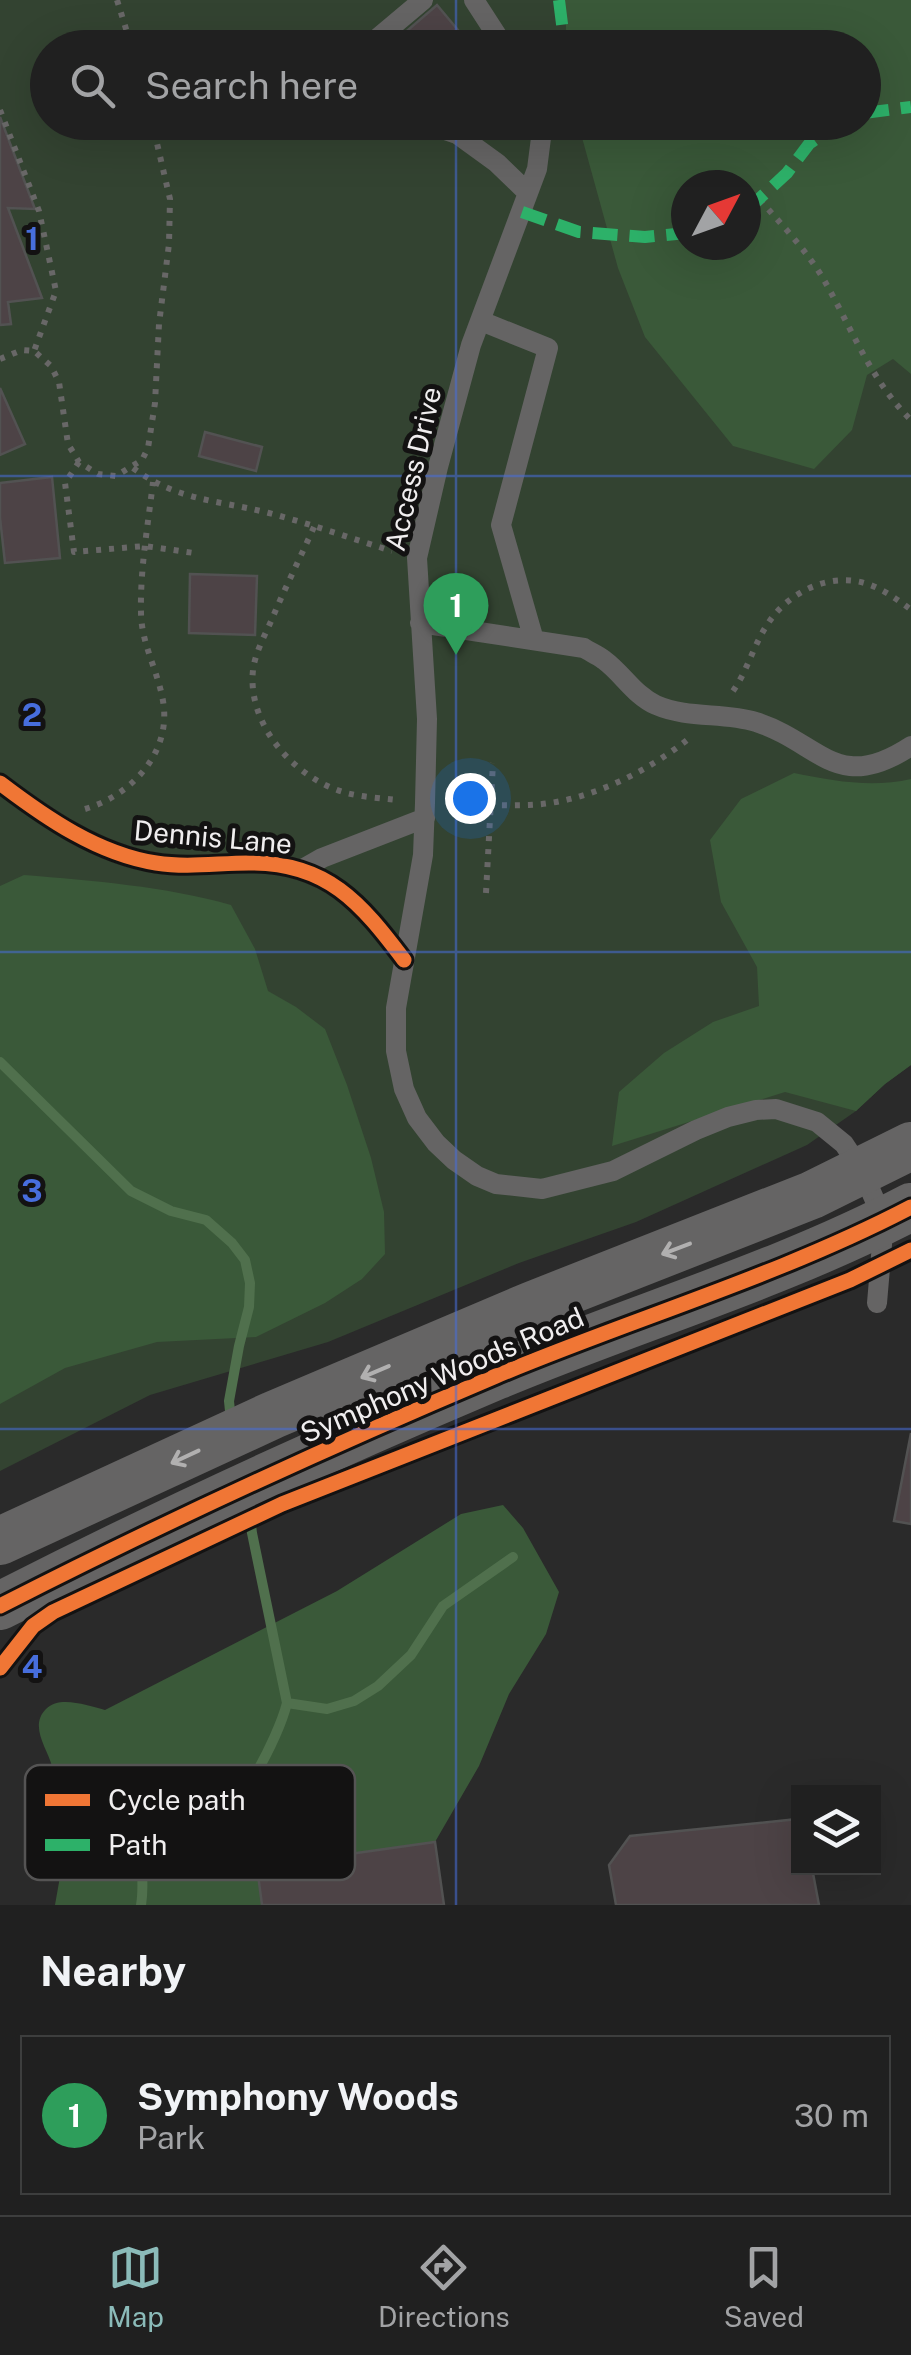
<!DOCTYPE html>
<html lang="en">
<head>
<meta charset="utf-8">
<style>
	body { margin:0; font-family:"Public Sans",sans-serif; background:#282829; color:#f1f3f6 }
	.controls { position:absolute; right:30px; bottom:30px; display:grid; overflow:hidden; border-radius:0px; box-shadow:0 10px 40px #0002 }
	.controls button { width:90px; height:90px; display:grid; place-items:center; padding:0; border:0; border-bottom:2px solid #3d3e3e; background:#202020; color:#f1f3f6; font:50px sans-serif }
	.compass { position:absolute; left:671px; top:170px; width:90px; height:90px; border-radius:50%; background:#202020; box-shadow:0 10px 40px #0002; rotate:49deg }
	.you { position:absolute; left:470px; top:798px; width:35px; height:35px; margin:-25px; border:8px solid #fff; border-radius:50%; background:#1a73e8; box-shadow:0 0 0 15px #1a73e833 }
	.badge { display:grid; place-items:center; width:65px; height:65px; border-radius:50%; background:#8bbbb9; color:#fff; font-size:32px; font-weight:700 }
	.pin { position:absolute; translate:-50% -82px; filter:drop-shadow(0 2px 5px #0008) }
	.pin::after { content:''; position:absolute; top:52px; width:35px; height:30px; background:inherit; clip-path:polygon(0 0,100% 0,50% 100%) }
	.list { margin:0; padding:0; list-style:none }
	h2 { display:flex; justify-content:space-between; align-items:center; height:130px; margin:0; padding:0 40px; font-size:42px }
	h2 small { font-size:32px; font-weight:400; color:#a2a3a5 }
	.list li { display:grid; grid-template-columns:65px 1fr auto; gap:30px; align-items:center; box-sizing:border-box; height:160px; margin:0 20px 20px; padding:0 20px; border:2px solid #3d3e3e; border-radius:0px }
	.list b { display:block; font-size:38px; white-space:nowrap }
	.list p { margin:0; font-size:32px; white-space:nowrap; color:#a2a3a5 }
	.list em { font-size:32px; font-style:normal; color:#a2a3a5 }
	.icon { flex:none; width:55px; height:55px; fill:none; stroke:currentColor; stroke-width:2; stroke-linecap:round; stroke-linejoin:round }
	.map { position:relative; flex:none; width:911px; height:1905px; overflow:hidden }
	.search { position:absolute; background:#202020; box-shadow:0 10px 40px #0002; left:30px; right:30px; top:30px; height:110px; display:flex; align-items:center; gap:25px; box-sizing:border-box; padding:0 35px; border-radius:55px; color:#a2a3a5; font-size:38px }
	.sheet { height:310px; background:#202020 }
	nav { display:flex; justify-content:space-around; align-items:center; box-sizing:border-box; height:140px; border-top:2px solid #3d3e3e; background:#202020; font-size:28px; color:#a2a3a5 }
	nav a { display:grid; justify-items:center; gap:5px }
	nav .on { color:#8bbbb9 }
	.map>svg:first-child { display:block }
</style>
</head>
<body>
<div class="map">
<svg width="911" height="1905" viewBox="0 0 911 1905">
	<rect width="100%" height="100%" fill="#2a2a2a"/>
	<path fill="#334331" fill-rule="evenodd" d="M0,0H911V1065L885,1084L856,1111L807,1145L636,1222L519,1263L328,1342L150,1395L0,1471ZM48,48H864V122H48ZM686,185H746V245H686Z"/>
	<path fill="#3a5939" fill-rule="evenodd" d="M560,0H911V374L893,359L867,375L852,430L814,469L733,446L645,337L618,268L578,123L864,122V48L566,47V20ZM746,185V245H686V185Z
		M794,773C833,781 872,788 911,779V1065L885,1084L856,1111L785,1092L612,1146L619,1092L664,1053L713,1022L759,1006L757,967L721,902L710,840L741,799Z
		M24,875C94,881 164,886 231,905L255,949L268,991L296,1007L325,1029L347,1085L371,1158L384,1212L385,1254L362,1279L325,1303L256,1337L157,1342L65,1368L0,1404V886Z
		M503,1505L523,1528L559,1592L546,1634L509,1694L479,1766L435,1842L257,1867L262,1905H55C58,1887 62,1869 63,1851C65,1824 59,1793 52,1766C47,1748 29,1726 46,1709C60,1695 88,1706 105,1710L337,1591L461,1514Z"/>
	<g fill="none" stroke-linecap="round" stroke-linejoin="round">
		<path stroke="#50704d" stroke-width="10" d="M0,1062L131,1191L171,1211L206,1220L232,1243L245,1260L250,1283L249,1307L239,1346L229,1401L231,1421
			M287,1703L327,1709L354,1701L378,1686L411,1655L443,1606L513,1557
			M141,1905C145,1882 138,1874 149,1851C168,1852 186,1854 203,1843C233,1823 278,1739 287,1703L252,1533L248,1500"/>
	</g>
	<path fill="#4d4346" stroke="#525252" stroke-width="2.5" d="M437,5L473,48H387Z
		M0,117L35,209L8,208L42,298L8,302L11,324L0,325Z
		M0,388L25,444L0,455Z
		M205,432L262,447L256,471L199,456Z
		M52,477L60,558L5,563L0,518V483Z
		M190,574L257,576L255,635L189,633Z
		M911,1433V1524L894,1521Z
		M798,1819V1868H812L819,1905H616L609,1865L630,1836Z
		M435,1842L444,1905H262L257,1867Z"/>
	<g fill="none" stroke-linecap="round" stroke-linejoin="round">
		<path stroke="#686767" stroke-width="6" stroke-dasharray="5 8" stroke-linecap="butt" d="M117,0L132,48
			M0,110L39,211L56,291L34,351
			M760,200C782,225 807,251 824,280C851,327 871,381 911,420
			M0,359L22,350L34,351L51,366L59,382L68,444L79,462L98,474L116,476L142,460L148,448L155,403L159,324L169,244L170,199L152,122
			M79,462L65,483L74,552L145,546L194,553
			M133,468C176,500 215,500 265,512C308,523 350,538 392,551
			M314,527C300,558 285,588 272,619C265,635 255,653 253,670C247,725 294,777 343,792C360,797 380,798 397,800
			M733,691C748,670 754,643 769,622C787,595 822,576 855,581C876,584 894,597 910,609
			M450,803C476,804 502,806 529,805C584,803 644,774 687,740
			M85,809C132,795 172,752 163,701C158,671 141,643 141,612C140,569 148,525 153,482
			M486,893L493,763"/>
		<path stroke="#656464" stroke-width="20" d="M474,0L505,48
			M366,48L423,0
			M422,122L457,134L497,163L528,193
			M539,122L541,138L537,169L471,345L438,467L417,558L427,719L425,803L423,855L396,1008V1051L404,1089L417,1118L436,1143L454,1160L477,1176L496,1184L542,1189L613,1171L696,1130L728,1117L756,1110L776,1109L817,1122L844,1144L862,1171L884,1221L877,1303
			M481,321L548,348L501,525L534,640
			M420,623L584,648C590,652 598,655 604,660C623,674 634,695 656,705C688,719 723,712 756,722C821,743 836,795 911,746
			M0,783C46,818 98,854 156,863C188,868 218,863 249,863C327,862 361,903 404,960
			M301,870L322,858L425,818"/>
		<path stroke="#656464" stroke-width="48" d="M0,1541L273,1415L530,1306L812,1195L911,1146
			M0,1606C162,1523 328,1447 496,1376C634,1318 779,1276 911,1207"/>
		<path stroke="#2db169" stroke-width="12" stroke-dasharray="25 12" stroke-linecap="butt" d="M559,0L565,48
			M864,113L911,107
			M540,129L545,122
			M746,211L787,173L809,144L839,122
			M522,212L579,232L645,237L686,233"/>
		<g stroke="#131212" stroke-width="21">
			<path id="cycleway" d="M0,783C46,818 98,854 156,863C188,868 218,863 249,863C327,862 361,903 404,960
				M0,1606C162,1523 328,1447 496,1376C634,1318 779,1276 911,1207
				M0,1668L33,1626L53,1612L282,1504L850,1280L911,1250"/>
		</g>
		<use href="#cycleway" stroke="#f07635" stroke-width="15"/>
	</g>
	<defs><path id="oneway-shaft" d="M-6 0H5M1.5-3L5.5 0L1.5 3" fill="none" stroke-width="1.6" stroke-linecap="round" stroke-linejoin="round" transform="scale(2.5)"/></defs>
	<g stroke="#b1b0b0">
		<use href="#oneway-shaft" transform="translate(676 1249) rotate(159)"/>
		<use href="#oneway-shaft" transform="translate(375 1372) rotate(157)"/>
		<use href="#oneway-shaft" transform="translate(185 1457) rotate(155)"/>
	</g>
	<path fill="none" stroke="#476edd" stroke-width="2.5" stroke-opacity="0.55" d="M456,0V48M456,122V1905M0,476H911M0,952H911M0,1429H911"/>
	<g text-anchor="middle" stroke-width="10" stroke-linejoin="round" paint-order="stroke">
		<g font-size="28" fill="#f0eeef" stroke="#131212">
			<text transform="translate(413 469) rotate(-77)" y="10">Access Drive</text>
			<text transform="translate(213 837) rotate(5)" y="10">Dennis Lane</text>
			<text transform="translate(442 1375) rotate(-23)" y="10">Symphony Woods Road</text>
		</g>
	</g>
	<rect x="25" y="1765" width="330" height="115" rx="15" fill="#131212" stroke="#555454" stroke-width="2.5"/>
	<rect x="45" y="1794" width="45" height="12" fill="#f07635"/>
	<rect x="45" y="1839" width="45" height="12" fill="#2db169"/>
	<g font-size="28" fill="#f0eeef">
		<text x="108" y="1810">Cycle path</text>
		<text x="108" y="1855">Path</text>
	</g>
	<g font-size="32" text-anchor="middle" font-weight="bold" fill="#476edd" stroke="#131212" stroke-width="10" stroke-linejoin="round" paint-order="stroke">
		<text x="32" y="250">1</text>
		<text x="32" y="726">2</text>
		<text x="32" y="1202">3</text>
		<text x="32" y="1678">4</text>
	</g>
</svg>
<div class="controls">
<button><svg class="icon" aria-label="layers" viewBox="0 0 24 24"><path d="M12 4l9 5-9 5-9-5zM3 14l9 5 9-5"/></svg></button>
</div>
<svg class="compass" viewBox="-18 -18 36 36"><path d="M0-13l5 13h-10z" fill="#e53935"/><path d="M0 13l5-13h-10z" fill="#a2a3a5"/></svg>
<div class="you"></div>
<div class="pin badge" style="left:456px;top:655px;background:#2e9e5b">1</div>
<div class="search"><svg class="icon" aria-label="search" viewBox="0 0 24 24"><circle cx="10" cy="10" r="6"/><path d="M15 15l6 6"/></svg>Search here</div>
</div>
<section class="sheet">
<h2>Nearby<small></small></h2>
<ul class="list">
<li><span class="badge" style="background:#2e9e5b">1</span><div><b>Symphony Woods</b><p>Park</p></div><em>30 m</em></li>
</ul>
</section>
<nav>
<a class="on"><svg class="icon" aria-label="map" viewBox="0 0 24 24"><path d="M3 6l6-2 6 2 6-2v14l-6 2-6-2-6 2zM9 4v14M15 6v14"/></svg>Map</a>
<a><svg class="icon" aria-label="directions" viewBox="0 0 24 24"><path d="M12 3l9 9-9 9-9-9zM9 14v-3h6M13 9l2 2-2 2"/></svg>Directions</a>
<a><svg class="icon" aria-label="saved" viewBox="0 0 24 24"><path d="M7 4h10v16l-5-4-5 4z"/></svg>Saved</a>
</nav>
</body>
</html>
